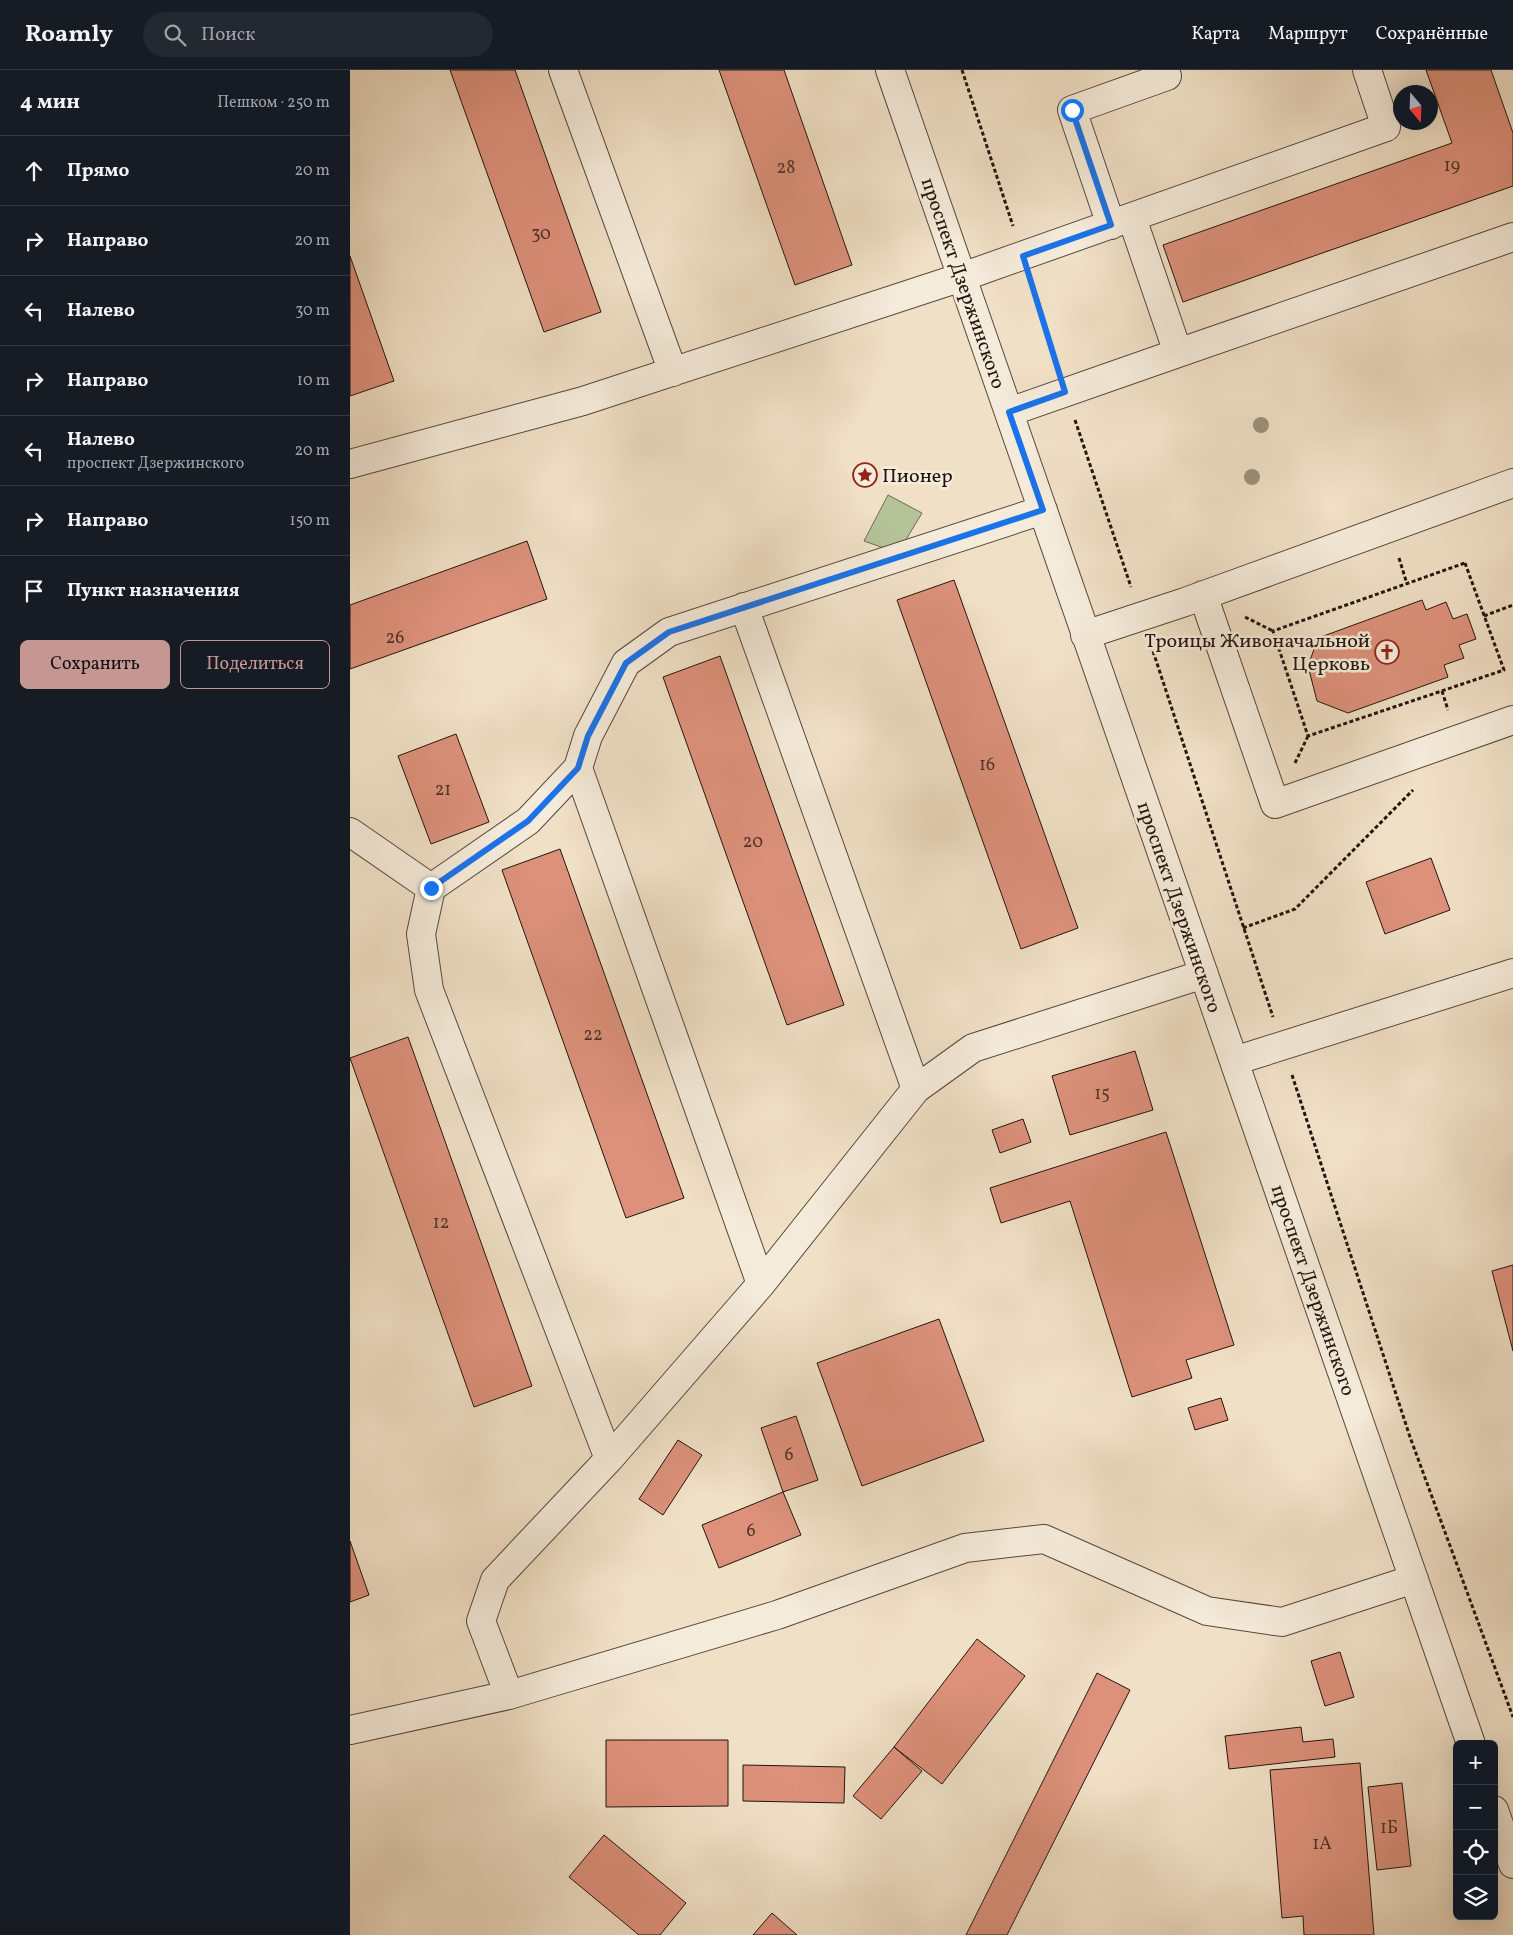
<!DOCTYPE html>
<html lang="ru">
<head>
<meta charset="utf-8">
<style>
	body { margin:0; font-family:Vollkorn,serif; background:#242831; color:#f1f3f6 }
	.controls { position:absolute; right:15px; bottom:15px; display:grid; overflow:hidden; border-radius:8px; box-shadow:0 5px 20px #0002 }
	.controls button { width:45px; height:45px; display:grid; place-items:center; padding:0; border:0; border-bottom:1px solid #363941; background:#171b24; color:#f1f3f6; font:25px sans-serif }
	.compass { position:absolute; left:1043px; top:15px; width:45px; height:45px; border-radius:50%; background:#171b24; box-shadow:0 5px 20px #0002; rotate:161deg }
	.stop { position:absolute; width:15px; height:15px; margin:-11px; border:4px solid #1a73e8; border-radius:50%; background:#fff }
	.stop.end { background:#1a73e8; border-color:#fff; box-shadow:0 1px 5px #0008 }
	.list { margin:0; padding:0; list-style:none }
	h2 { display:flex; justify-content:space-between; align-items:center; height:65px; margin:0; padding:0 20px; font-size:21px }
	h2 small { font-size:16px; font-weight:400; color:#9ea1a6 }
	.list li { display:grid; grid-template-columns:32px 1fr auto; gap:15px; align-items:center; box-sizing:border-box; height:70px; padding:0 20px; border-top:1px solid #363941 }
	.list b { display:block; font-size:19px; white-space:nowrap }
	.list p { margin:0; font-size:16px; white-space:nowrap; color:#9ea1a6 }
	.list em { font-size:16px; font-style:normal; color:#9ea1a6 }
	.actions { display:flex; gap:10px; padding:15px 20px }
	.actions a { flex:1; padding:11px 0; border:1px solid #c59692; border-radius:8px; text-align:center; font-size:18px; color:#c59692 }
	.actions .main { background:#c59692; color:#111 }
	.icon { flex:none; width:28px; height:28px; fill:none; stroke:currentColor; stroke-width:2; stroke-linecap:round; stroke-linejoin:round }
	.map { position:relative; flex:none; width:1163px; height:1865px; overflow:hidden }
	header { display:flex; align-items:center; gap:30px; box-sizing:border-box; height:70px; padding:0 25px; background:#171b24; border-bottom:1px solid #363941 }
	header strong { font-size:24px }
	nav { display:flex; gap:28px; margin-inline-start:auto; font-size:18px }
	.search { width:350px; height:45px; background:#242831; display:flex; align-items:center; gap:12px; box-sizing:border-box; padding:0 18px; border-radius:28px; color:#9ea1a6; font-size:19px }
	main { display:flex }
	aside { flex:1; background:#171b24 }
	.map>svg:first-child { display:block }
</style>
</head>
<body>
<header>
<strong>Roamly</strong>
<div class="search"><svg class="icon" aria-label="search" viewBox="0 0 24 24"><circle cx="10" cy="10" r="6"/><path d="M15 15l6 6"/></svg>Поиск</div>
<nav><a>Карта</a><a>Маршрут</a><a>Сохранённые</a></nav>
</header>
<main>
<aside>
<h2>4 мин<small>Пешком · 250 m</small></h2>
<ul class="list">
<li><svg class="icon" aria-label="ahead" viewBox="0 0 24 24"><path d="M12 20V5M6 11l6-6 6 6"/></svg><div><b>Прямо</b></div><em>20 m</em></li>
<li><svg class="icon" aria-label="right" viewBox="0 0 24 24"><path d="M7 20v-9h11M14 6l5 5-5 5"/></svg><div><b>Направо</b></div><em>20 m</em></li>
<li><svg class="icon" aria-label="left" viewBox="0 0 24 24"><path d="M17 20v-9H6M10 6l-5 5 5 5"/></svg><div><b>Налево</b></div><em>30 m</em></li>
<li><svg class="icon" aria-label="right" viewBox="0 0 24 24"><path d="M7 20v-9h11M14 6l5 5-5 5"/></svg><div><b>Направо</b></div><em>10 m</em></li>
<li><svg class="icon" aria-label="left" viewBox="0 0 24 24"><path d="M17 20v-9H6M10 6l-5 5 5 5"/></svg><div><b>Налево</b><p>проспект Дзержинского</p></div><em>20 m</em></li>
<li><svg class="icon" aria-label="right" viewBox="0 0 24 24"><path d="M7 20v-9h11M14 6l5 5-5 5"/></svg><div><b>Направо</b></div><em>150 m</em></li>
<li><svg class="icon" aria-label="arrive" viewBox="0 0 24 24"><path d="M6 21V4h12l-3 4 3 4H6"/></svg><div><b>Пункт назначения</b></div></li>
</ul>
<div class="actions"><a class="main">Сохранить</a><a>Поделиться</a></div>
</aside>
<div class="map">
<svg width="1163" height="1865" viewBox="0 0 1163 1865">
	<rect width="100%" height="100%" fill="#f0e0c6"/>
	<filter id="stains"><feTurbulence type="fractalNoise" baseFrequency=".004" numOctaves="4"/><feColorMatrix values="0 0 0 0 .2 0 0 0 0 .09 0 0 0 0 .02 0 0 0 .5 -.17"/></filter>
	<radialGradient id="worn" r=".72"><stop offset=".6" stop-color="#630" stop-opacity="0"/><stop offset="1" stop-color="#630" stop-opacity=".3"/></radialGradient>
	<path fill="#b6c398" stroke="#6c6c53" d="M538,425L572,443L548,483L514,471Z"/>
	<path fill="#dd917b" stroke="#23140e" d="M100,0H165L251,242L194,262Z
		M369,0H434L502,195L445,215Z
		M1076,0H1141L1163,63V116L833,232L813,175L1102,73Z
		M0,186L44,311L0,326Z
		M177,471L197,529L0,599V535Z
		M604,510L728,858L671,879L547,530Z
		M1072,530L1076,540L1096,532L1103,549L1117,544L1126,569L1109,575L1114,588L1094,595L1098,607L998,643L967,631L958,596L968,568Z
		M370,586L494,935L437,955L313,607Z
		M106,664L139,752L81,774L48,686Z
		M210,779L334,1128L276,1148L152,800Z
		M1081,788L1100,840L1035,864L1016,812Z
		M58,967L182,1316L124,1337L0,988Z
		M785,981L803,1040L720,1065L702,1006Z
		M673,1049L681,1072L650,1083L642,1060Z
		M816,1062L884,1275L836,1290L842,1308L782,1327L720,1131L651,1153L640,1118Z
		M1163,1195V1281L1142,1201Z
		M589,1249L634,1371L512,1416L467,1293Z
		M871,1328L878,1350L845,1360L838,1338Z
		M446,1346L468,1410L433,1422L411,1358Z
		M328,1370L352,1385L313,1445L289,1429Z
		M433,1422L451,1465L369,1498L352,1455Z
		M0,1471L19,1525L0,1532Z
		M627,1569L675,1606L592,1714L544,1677Z
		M990,1582L1004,1627L975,1636L961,1591Z
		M747,1603L780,1620L657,1865H616Z
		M951,1657L953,1672L983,1669L985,1687L879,1699L875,1666Z
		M256,1670H378V1736L256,1737Z
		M544,1677L572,1701L531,1749L503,1726Z
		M1010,1693L1024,1865H954L953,1846L932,1848L920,1700Z
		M393,1695L495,1697L494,1733L393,1731Z
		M1052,1713L1061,1796L1027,1800L1018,1717Z
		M254,1765L336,1833L310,1865H289L219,1807Z
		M422,1843L447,1865H403Z"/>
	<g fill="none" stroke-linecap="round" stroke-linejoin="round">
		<g stroke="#56473c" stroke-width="30">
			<path id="minor" d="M213,0L323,302
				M540,0L1121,1674
				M761,155L722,40L817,6
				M828,283L1163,167
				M659,342L828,283L782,148
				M0,394L233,331L612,207L1036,57L1017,0
				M853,525L925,734L1163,650
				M394,537L566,1019
				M735,565L835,532L1163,413
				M228,698L411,1214
				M0,762L81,818
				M884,991L1163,903
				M259,1389L79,920L71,864L81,818L178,751L228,698L238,666L276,593L319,562L693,440
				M159,1625L131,1551L145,1510L259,1389L411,1214L566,1019L623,978L854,904
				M0,1660L159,1625L427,1545L615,1478L694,1469L857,1541L932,1552L1064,1509
				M1144,1740L1163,1794"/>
		</g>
		<path stroke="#23140e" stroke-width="3" stroke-dasharray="4 2.5" stroke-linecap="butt" d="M612,0L663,156
			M682,215L706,292
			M725,350L781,517
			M1049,488L1057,514
			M1115,493L1154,600L958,666L923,561Z
			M1134,546L1163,535
			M895,547L923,561
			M801,575L923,947
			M1092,621L1098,640
			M945,693L958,666
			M893,858L945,839L1063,720
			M942,1005L1060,1367L1163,1647"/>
		<use href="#minor" stroke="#f5ebda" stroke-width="28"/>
	</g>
	<g fill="#9b917b">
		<circle cx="911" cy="355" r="8"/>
		<circle cx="902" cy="407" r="8"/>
	</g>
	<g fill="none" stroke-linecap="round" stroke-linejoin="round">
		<path stroke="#1a73e8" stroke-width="6" d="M81,818L178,751L228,698L238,666L276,593L319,562L693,440L659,342L715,322L673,186L761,155L722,40"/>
	</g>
	<defs>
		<g id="sight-ring" transform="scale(1.25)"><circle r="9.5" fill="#f5ebda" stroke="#8f2418" stroke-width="1.5"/><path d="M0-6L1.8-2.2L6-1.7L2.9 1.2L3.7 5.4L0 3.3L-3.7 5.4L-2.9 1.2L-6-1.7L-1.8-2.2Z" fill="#8f2418"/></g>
		<g id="church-ring" transform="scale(1.25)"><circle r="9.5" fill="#f5ebda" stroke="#8f2418" stroke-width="1.5"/><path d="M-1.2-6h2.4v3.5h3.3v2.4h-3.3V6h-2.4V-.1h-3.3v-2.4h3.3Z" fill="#8f2418"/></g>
	</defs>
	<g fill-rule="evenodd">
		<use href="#sight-ring" x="515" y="405"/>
		<use href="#church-ring" x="1037" y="582"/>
	</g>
	<g text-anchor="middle" stroke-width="5" stroke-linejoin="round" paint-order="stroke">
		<g font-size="18" fill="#523329">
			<text x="1102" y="101">19</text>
			<text x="436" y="103">28</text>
			<text x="191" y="169">30</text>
			<text x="45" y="573">26</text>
			<text x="637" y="700">16</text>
			<text x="93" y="725">21</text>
			<text x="403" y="777">20</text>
			<text x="243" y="970">22</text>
			<text x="752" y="1029">15</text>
			<text x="91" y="1158">12</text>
			<text x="439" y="1390">6</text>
			<text x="401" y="1466">6</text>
			<text x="1039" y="1763">1Б</text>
			<text x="972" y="1779">1А</text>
		</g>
		<g font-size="20" fill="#23140e" stroke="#f5ebda">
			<text transform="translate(614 213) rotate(71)" y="7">проспект Дзержинского</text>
			<text transform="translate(830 837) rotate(71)" y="7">проспект Дзержинского</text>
			<text transform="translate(964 1220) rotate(71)" y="7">проспект Дзержинского</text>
		</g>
		<g font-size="20" fill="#23140e" stroke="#f5ebda" text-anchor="start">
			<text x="532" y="412">Пионер</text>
			<text x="1020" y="577" text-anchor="end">Троицы Живоначальной<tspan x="1020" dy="23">Церковь</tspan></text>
		</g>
	</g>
	<rect width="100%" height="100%" filter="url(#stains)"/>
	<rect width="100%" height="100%" fill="url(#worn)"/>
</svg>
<div class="controls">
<button>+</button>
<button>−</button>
<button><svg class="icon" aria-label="locate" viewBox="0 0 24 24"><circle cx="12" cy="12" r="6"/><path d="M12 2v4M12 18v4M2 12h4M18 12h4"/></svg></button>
<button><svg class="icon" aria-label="layers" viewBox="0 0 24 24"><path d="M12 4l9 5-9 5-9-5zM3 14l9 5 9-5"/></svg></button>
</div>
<svg class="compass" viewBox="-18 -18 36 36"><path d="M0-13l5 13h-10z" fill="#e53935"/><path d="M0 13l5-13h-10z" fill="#9ea1a6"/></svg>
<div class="stop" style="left:722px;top:40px"></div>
<div class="stop end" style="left:81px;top:818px"></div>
</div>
</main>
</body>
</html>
